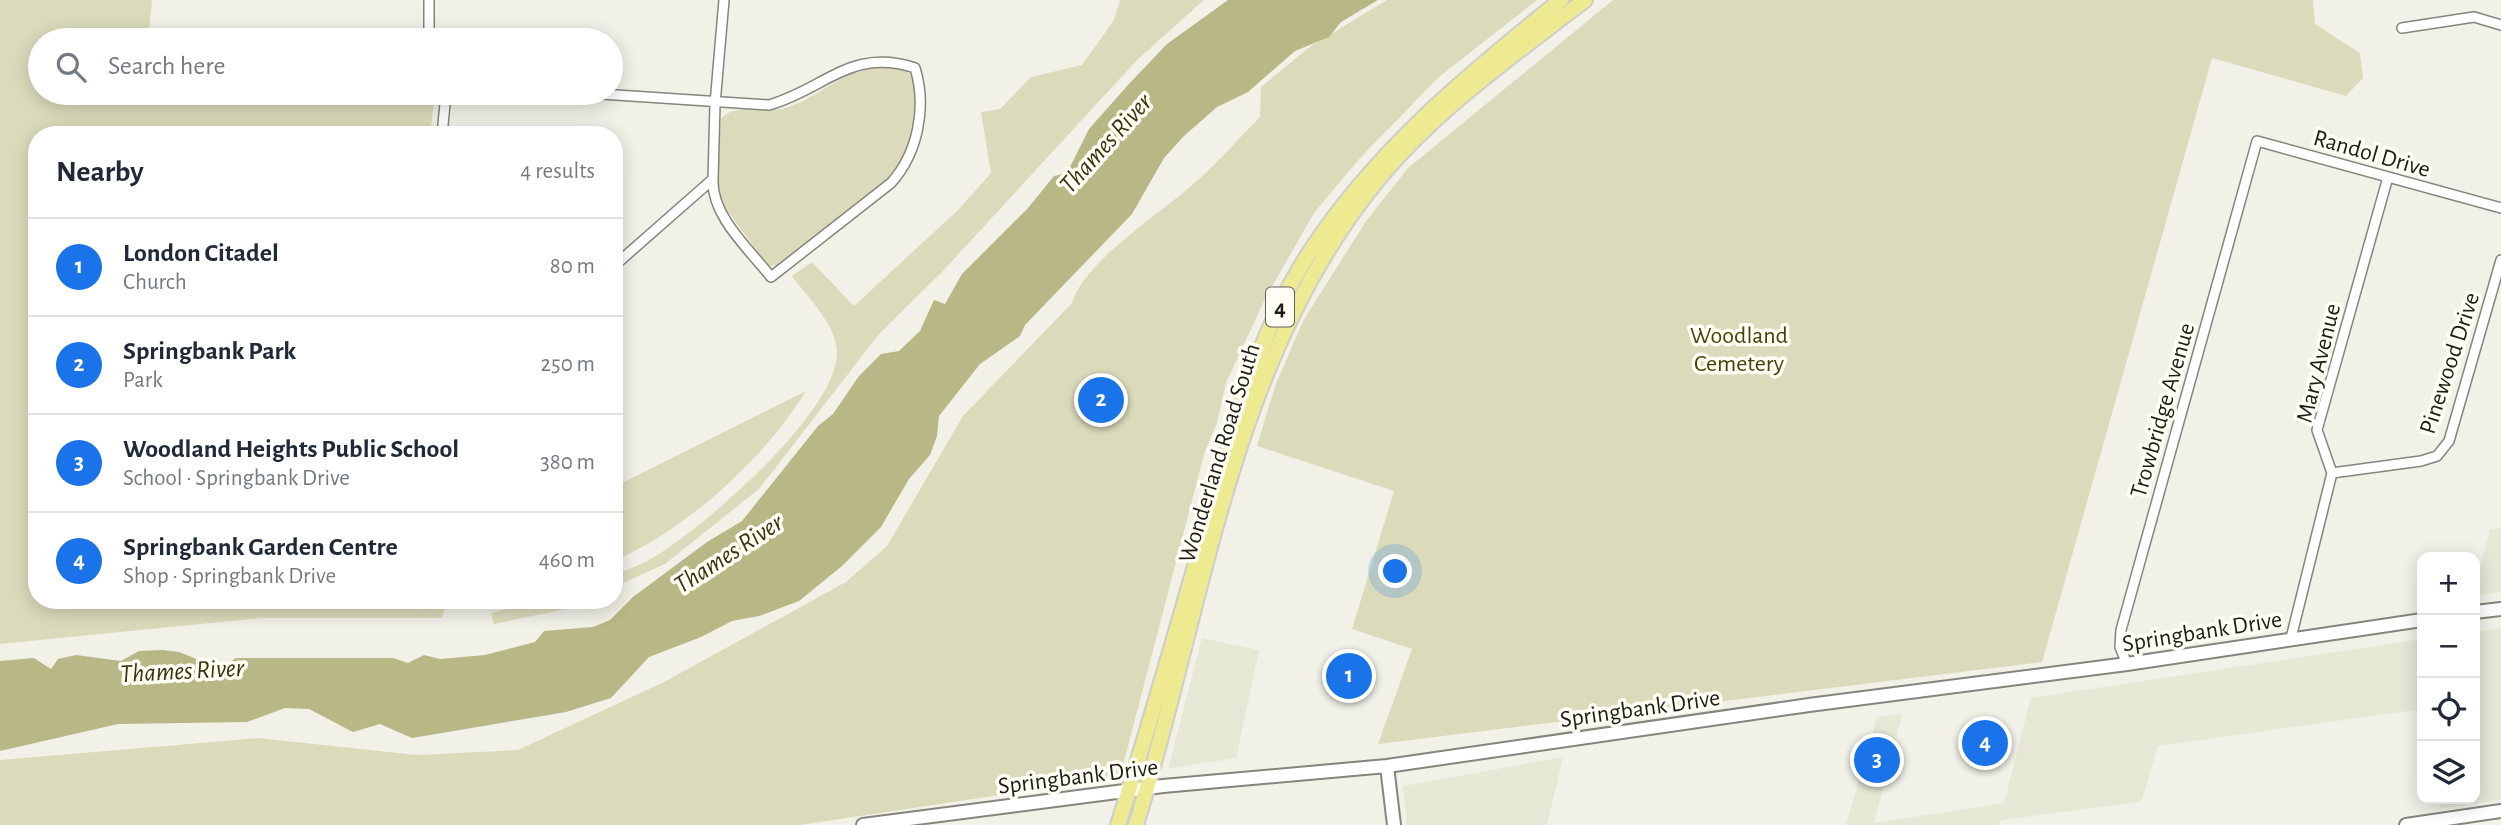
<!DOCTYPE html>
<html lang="en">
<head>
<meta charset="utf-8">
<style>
	body { margin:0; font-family:"Alegreya Sans",sans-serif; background:#f6f6f7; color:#1f2937 }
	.controls { position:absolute; right:21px; bottom:21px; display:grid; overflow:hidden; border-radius:14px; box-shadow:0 4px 18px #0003 }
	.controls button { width:63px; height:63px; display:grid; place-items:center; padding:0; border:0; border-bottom:2px solid #e0e1e3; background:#fff; color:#1f2937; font:35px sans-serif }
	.you { position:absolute; left:1396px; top:572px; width:24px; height:24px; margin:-18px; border:5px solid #fff; border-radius:50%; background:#1a73e8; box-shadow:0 0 0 10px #1a73e833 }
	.badge { display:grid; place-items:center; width:46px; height:46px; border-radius:50%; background:#1a73e8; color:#fff; font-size:23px; font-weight:700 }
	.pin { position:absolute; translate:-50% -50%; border:4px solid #fff; box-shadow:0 2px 7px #0006 }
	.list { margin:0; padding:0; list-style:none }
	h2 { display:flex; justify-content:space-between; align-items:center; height:91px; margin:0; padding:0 28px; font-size:30px }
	h2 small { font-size:23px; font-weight:400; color:#747a83 }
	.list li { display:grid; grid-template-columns:46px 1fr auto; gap:21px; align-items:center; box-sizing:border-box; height:98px; padding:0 28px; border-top:2px solid #e0e1e3 }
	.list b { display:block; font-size:26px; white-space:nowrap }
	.list p { margin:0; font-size:23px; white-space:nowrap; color:#747a83 }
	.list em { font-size:23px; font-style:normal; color:#747a83 }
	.icon { flex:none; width:38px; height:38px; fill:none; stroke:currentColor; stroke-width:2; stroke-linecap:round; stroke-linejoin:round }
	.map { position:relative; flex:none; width:2501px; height:825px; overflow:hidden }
	.search { position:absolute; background:#fff; box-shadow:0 4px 18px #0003; left:28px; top:28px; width:595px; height:77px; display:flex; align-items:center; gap:18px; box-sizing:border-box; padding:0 24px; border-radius:38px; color:#747a83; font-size:26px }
	.panel { position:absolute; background:#fff; box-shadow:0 4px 18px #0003; left:28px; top:126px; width:595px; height:483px; border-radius:28px }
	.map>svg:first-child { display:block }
</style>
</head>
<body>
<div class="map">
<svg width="2501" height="825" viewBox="0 0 2501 825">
	<rect width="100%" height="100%" fill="#f1f1e8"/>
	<path fill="#e7e7d6" d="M2501,528V592L2480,595L2477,579L2490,530Z
		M2501,628V800L2440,809L2439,799H2475V632Z
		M1202,638L1259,650L1236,758L1168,769Z
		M2422,639V709L2158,746L2141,802L2001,820L1999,825H1846L1877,717L1902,714L1874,823L2004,803L2031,698Z
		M1563,757L1547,825H1407L1403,786Z"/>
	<path fill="#dbdbbc" d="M0,0H152L148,40H40V93H435L430,135H37V600H447L442,618H262L0,644Z
		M1120,0H1204L1138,59L942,272L879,334L759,489L665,564L614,587V575C626,570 638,566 649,560C700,531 835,415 837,354C838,326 807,297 792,276L812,262L854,306L959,209L991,173L981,112L1000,109L1031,77L1082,65L1114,20Z
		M1387,0H1537L1439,77L1360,158L1314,213L1266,297L1226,383L1217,423L1205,451L1120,777L800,825H0V760L258,738L417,755L518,750L664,682L846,582L887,546L963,416L1072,303C1083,263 1159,214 1191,186C1216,165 1237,140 1260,117L1261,87L1311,46Z
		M1613,0H2313L2315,24L2360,53L2363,78L2346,96L2212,58L2042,662L1378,744L1412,649L1352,629L1394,491L1257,446L1275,386L1303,321L1366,221L1408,168Z
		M885,67C894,68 905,68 911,76C925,97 907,154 895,173L780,265L768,266L721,202L717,186L721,119C735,101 769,115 789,107C829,92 837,71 885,67Z
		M806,391C764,459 687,529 614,561V487Z
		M540,600H585L566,609L494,624L491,613Z"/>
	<path fill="#b8b786" d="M1228,0H1378L1341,22L1329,37L1295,51L1248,92L1217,107L1184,136L1164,158L1132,214L1025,325L1020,336L980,364L939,416L937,436L930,455L909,479L881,527L842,566L799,601L759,616L732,621L701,637L649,657L611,698L566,712L412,738L380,724L353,732L309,709L285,708L247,722L118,724L0,751V661L34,658L51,669L58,659L76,655L121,661L139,651L163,650L179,652L219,668L236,658H393L408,663L424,655L440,659L485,655L535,642L544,631L593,627L610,620L633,597L707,542L742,521L818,426L833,414L859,376L881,354L899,351L920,331L934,300L945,304L962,274L1028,208L1054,176L1067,173L1089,129L1128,85L1167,44Z"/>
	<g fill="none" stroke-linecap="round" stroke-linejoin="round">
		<g stroke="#85857d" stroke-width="12">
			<path id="street" d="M429,0V40
				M2402,28L2474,17L2501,25
				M586,93L769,105C825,89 851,47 915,68C927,107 918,153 891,183L771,277C750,250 711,216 713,179
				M442,135L446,93
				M614,266L713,179L715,104L724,0
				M2332,473L2421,461L2437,456L2449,441L2501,260
				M2291,638L2332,473L2317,430L2388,177
				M2127,664L2120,647L2121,630L2257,141L2501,208"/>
		</g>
		<g stroke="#85857d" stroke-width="16">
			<path id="secondary" d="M2475,612L2501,609
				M1387,766L1394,825
				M863,825L1163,786L1387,766L1809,705L2127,664L2422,620
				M2406,825L2501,811"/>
		</g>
		<g stroke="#cdcdcc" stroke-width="18">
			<path id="primary" d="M1118,825C1151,721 1181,615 1211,510C1236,424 1257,336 1306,258C1372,154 1466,76 1561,0
				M1136,825C1204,607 1230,356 1381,176C1439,107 1514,55 1585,0"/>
		</g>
		<use href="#street" stroke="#fff" stroke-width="9"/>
		<use href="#secondary" stroke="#fff" stroke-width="12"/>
		<use href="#primary" stroke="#eeea92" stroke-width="14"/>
	</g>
	<g text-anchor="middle" stroke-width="7" stroke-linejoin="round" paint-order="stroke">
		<rect fill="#fffff5" stroke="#60605b" stroke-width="2" x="1266" y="287.5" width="28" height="39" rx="5"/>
		<g font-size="23" font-weight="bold" fill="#1c1c19">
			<text x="1280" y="315">4</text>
		</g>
		<g font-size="24" fill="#1c1c19" stroke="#fffff5">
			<text transform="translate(2372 153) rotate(16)" y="8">Randol Drive</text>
			<text transform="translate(2318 363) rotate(-76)" y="8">Mary Avenue</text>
			<text transform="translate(2449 363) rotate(-72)" y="8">Pinewood Drive</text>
			<text transform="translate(2162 410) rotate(-74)" y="8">Trowbridge Avenue</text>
			<text transform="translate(1219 453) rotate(-73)" y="8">Wonderland Road South</text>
			<text transform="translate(2202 631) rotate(-9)" y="8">Springbank Drive</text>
			<text transform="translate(1640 708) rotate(-8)" y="8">Springbank Drive</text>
			<text transform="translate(1078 776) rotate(-7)" y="8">Springbank Drive</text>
		</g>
		<g font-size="24" fill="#454304" stroke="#fffff5">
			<text x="1739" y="343">Woodland<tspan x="1739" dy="28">Cemetery</tspan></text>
		</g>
		<g font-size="26" font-style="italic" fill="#37350d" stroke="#fffff5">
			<text transform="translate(1105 143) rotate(-48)" y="9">Thames River</text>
			<text transform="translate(728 553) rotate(-33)" y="9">Thames River</text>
			<text transform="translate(182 670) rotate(-3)" y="9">Thames River</text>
		</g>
	</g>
</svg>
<div class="controls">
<button>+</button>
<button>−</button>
<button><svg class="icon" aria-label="locate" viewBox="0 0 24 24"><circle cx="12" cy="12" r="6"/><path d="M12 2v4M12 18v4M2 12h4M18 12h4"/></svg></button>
<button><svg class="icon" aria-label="layers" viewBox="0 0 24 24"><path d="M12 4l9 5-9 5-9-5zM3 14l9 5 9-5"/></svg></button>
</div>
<div class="you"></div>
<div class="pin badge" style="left:1349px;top:676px">1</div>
<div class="pin badge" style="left:1101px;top:400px">2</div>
<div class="pin badge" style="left:1877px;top:760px">3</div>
<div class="pin badge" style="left:1985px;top:743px">4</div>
<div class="search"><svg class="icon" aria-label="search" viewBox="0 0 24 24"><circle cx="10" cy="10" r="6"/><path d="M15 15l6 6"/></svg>Search here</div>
<section class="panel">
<h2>Nearby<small>4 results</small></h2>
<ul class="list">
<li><span class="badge">1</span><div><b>London Citadel</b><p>Church</p></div><em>80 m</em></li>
<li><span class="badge">2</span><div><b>Springbank Park</b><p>Park</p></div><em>250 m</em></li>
<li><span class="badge">3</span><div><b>Woodland Heights Public School</b><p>School · Springbank Drive</p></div><em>380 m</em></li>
<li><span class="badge">4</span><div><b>Springbank Garden Centre</b><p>Shop · Springbank Drive</p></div><em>460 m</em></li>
</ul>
</section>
</div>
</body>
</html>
